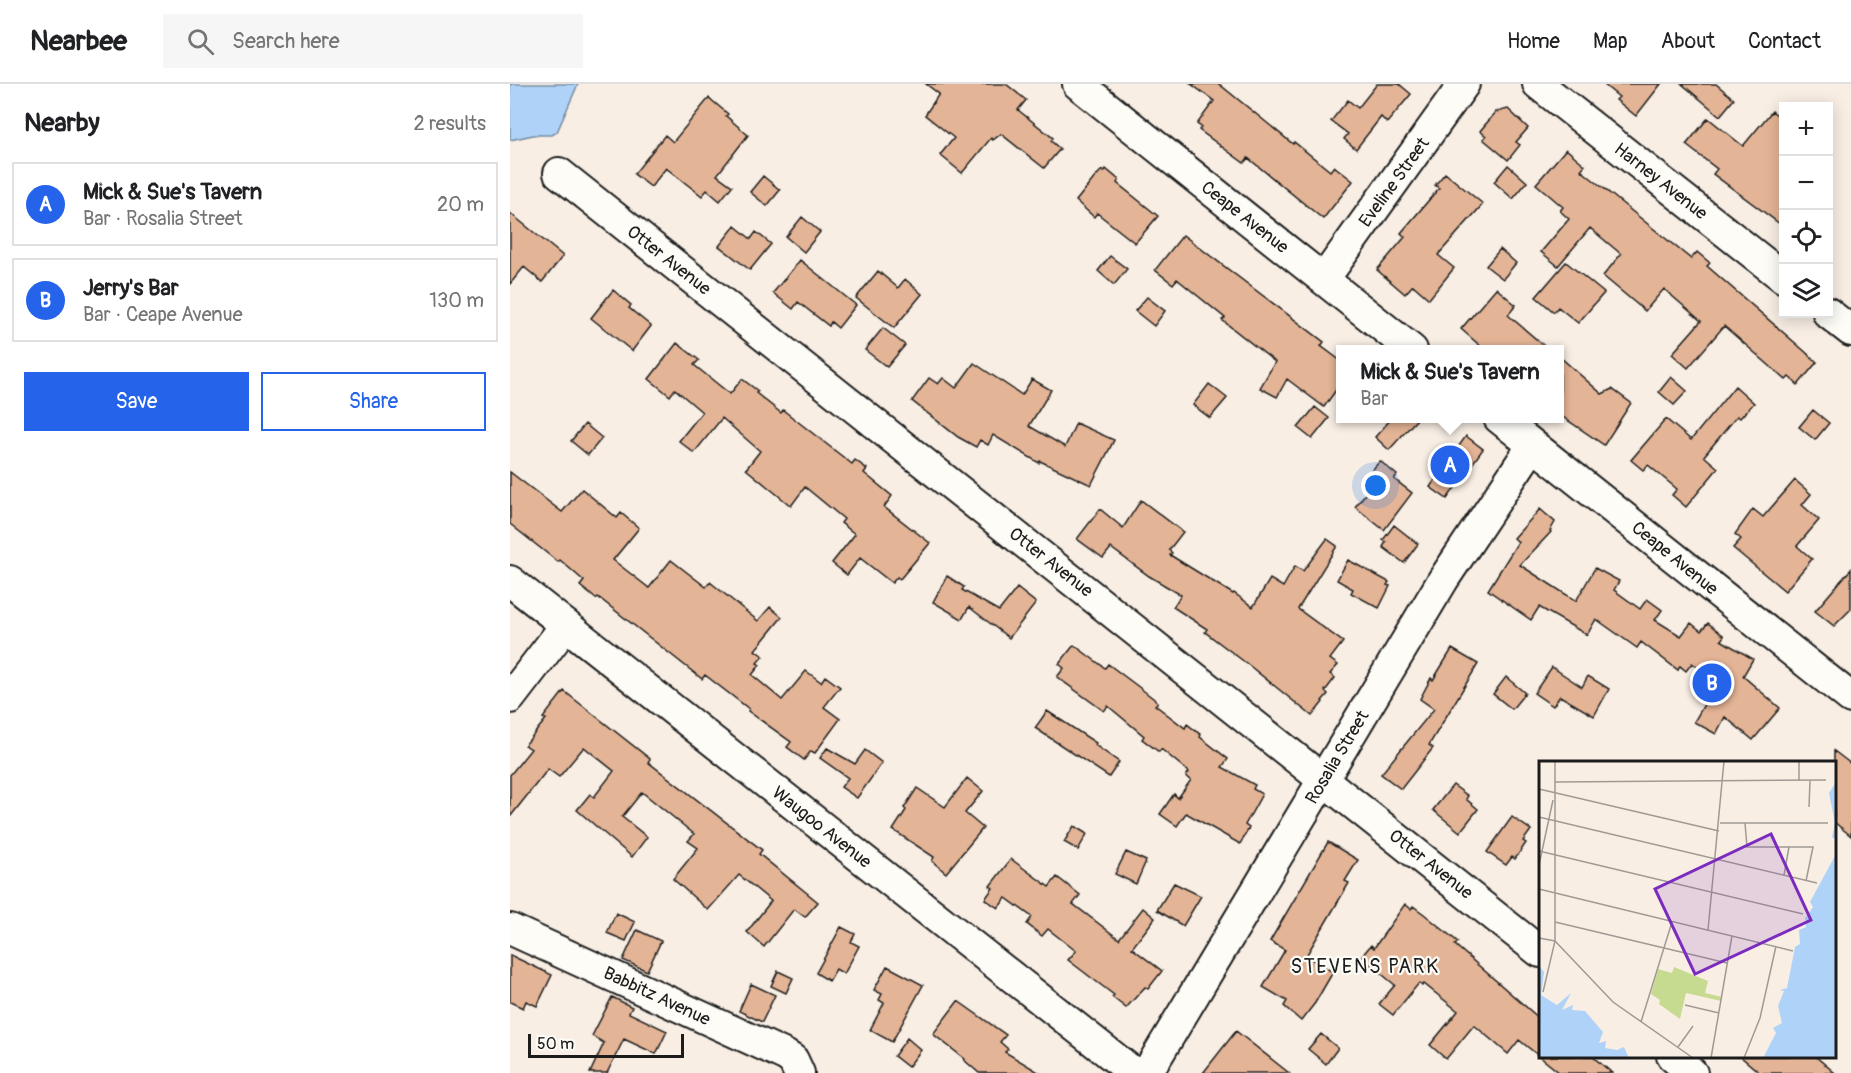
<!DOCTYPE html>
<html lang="en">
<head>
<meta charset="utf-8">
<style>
	body { margin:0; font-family:Pangolin,sans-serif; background:#f6f6f6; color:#202124 }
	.controls { position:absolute; right:18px; top:18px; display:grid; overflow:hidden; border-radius:0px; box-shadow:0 3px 15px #0003 }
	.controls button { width:54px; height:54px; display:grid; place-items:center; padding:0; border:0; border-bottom:2px solid #e0e0e0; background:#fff; color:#202124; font:30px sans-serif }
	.scale { position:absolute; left:18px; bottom:15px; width:156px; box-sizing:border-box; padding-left:6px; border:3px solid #1c1c1c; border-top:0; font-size:16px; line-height:21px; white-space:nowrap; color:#1c1c1c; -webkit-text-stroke:4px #fdfcf7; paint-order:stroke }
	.you { position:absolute; left:866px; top:402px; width:21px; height:21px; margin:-15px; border:4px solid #fff; border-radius:50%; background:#1a73e8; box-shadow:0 0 0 9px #1a73e833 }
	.badge { display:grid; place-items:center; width:39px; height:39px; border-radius:50%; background:#2563eb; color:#fff; font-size:20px; font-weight:700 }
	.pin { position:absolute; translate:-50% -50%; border:3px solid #fff; box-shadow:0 2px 6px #0006 }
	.popup { position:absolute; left:826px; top:261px; width:228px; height:78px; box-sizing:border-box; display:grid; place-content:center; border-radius:0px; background:#fff; filter:drop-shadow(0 2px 4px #0005); font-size:20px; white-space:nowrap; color:#757577 }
	.popup b { font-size:22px; color:#202124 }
	.popup::after { content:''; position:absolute; left:50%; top:100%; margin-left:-12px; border:12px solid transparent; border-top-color:#fff }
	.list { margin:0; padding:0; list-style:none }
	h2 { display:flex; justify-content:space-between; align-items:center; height:78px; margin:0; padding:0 24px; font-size:26px }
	h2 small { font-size:20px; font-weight:400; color:#757577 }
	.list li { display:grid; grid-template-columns:39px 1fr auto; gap:18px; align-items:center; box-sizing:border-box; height:84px; margin:0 12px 12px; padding:0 12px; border:2px solid #e0e0e0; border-radius:0px }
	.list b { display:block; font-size:22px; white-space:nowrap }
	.list p { margin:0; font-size:20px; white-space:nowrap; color:#757577 }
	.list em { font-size:20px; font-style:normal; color:#757577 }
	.actions { display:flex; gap:12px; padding:18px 24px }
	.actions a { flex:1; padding:14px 0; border:2px solid #2563eb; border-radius:0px; text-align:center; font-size:21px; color:#2563eb }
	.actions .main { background:#2563eb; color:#fff }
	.icon { flex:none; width:33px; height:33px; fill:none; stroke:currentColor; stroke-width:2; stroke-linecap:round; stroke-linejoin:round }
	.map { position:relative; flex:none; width:1341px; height:989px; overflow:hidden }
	header { display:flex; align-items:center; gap:36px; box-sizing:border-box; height:84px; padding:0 30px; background:#fff; border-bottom:2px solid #e0e0e0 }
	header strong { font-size:28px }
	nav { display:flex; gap:33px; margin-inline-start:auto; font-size:21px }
	.search { width:420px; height:54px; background:#f6f6f6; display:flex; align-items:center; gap:15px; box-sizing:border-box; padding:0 21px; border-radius:0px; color:#757577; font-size:22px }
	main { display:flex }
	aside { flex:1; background:#fff }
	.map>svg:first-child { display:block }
</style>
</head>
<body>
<header>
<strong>Nearbee</strong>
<div class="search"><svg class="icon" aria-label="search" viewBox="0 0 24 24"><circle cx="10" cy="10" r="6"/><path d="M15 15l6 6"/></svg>Search here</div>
<nav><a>Home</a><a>Map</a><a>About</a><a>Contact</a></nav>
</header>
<main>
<aside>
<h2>Nearby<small>2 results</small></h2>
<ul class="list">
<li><span class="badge">A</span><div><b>Mick &amp; Sue's Tavern</b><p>Bar · Rosalia Street</p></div><em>20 m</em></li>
<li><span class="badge">B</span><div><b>Jerry's Bar</b><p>Bar · Ceape Avenue</p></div><em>130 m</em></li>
</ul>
<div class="actions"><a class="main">Save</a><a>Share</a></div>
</aside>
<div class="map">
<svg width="1341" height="989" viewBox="0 0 1341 989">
	<rect width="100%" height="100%" fill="#f8eee4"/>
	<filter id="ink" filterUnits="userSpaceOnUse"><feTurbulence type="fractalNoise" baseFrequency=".0167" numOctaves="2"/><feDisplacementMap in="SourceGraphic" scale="12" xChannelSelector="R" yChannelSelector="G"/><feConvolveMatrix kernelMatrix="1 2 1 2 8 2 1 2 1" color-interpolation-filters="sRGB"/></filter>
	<g filter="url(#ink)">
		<path fill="#afd3f8" stroke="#748aa0" stroke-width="1.5" d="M0,0H68L47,48L42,51H23L0,56Z"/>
		<path fill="#e4b496" stroke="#1c1c1c" stroke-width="1.5" d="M416,0H496L516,16L508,26L543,54L541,57L550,65L534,84L491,50L483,56L481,54L452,89L430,71L444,54L415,31L429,10Z
			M681,0H709L783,60L784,58L820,87L824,82L843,97L813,135L738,74L734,79L689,46L691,43L687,40L704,17Z
			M867,0H889L901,10L877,39L871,33L846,65L834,55L838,50L821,37L838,16L848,24Z
			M1093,0H1151L1126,32L1106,16L1109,13Z
			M1172,0H1206L1224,15L1210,32Z
			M199,14L218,30L216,32L238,51L207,91L222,102L210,117L197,106L192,112L156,84L141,103L124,90L155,51L163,58Z
			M998,25L1018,44L1006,58L1010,61L998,76L973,55L976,52L970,47L986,28Z
			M1262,27L1274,37V143L1203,90L1207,85L1176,61L1198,34L1233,62Z
			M1056,65L1075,81L1071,86L1181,175L1187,168L1200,179L1197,182L1307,278L1288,301L1279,293L1276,296L1214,242L1178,284L1162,270L1191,237L1154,205L1135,227L1093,192L1111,170L1080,144L1048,182L1031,168L1059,135L1050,127L1053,123L1026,100Z
			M998,81L1017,98L1003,115L984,98Z
			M596,85L609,96L607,99L648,132L625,159L587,129L584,133L566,117L586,92L592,86L594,88Z
			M935,89L973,120L928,171L944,184L919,215L903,201L895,210L867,186L895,153L891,149L929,104L925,101Z
			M253,92L270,106L257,122L240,108Z
			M0,129L53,172L32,198L14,183L0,200Z
			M292,133L310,148L294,168L276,153Z
			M225,142L241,155L246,148L261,160L240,186L209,162Z
			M673,151L814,258L811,262L831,277V299L814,323L777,295L767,313L750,304L765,278L712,236L715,234L667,195L663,200L645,186Z
			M990,165L1006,179L993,195L976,182Z
			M600,172L617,185L604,201L588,187Z
			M290,176L346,221L328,244L321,238L319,242L288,218L283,225L263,209Z
			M1056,178L1094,209L1068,239L1048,223L1044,228L1026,213Z
			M368,187L388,204L395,195L412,210L384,244L346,214Z
			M986,204L1006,221L998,231L1039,266H975L951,245Z
			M103,206L121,221L119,224L141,242L122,267L81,234Z
			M637,213L655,227L644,242L625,227Z
			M373,244L395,261L377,283L355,266Z
			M167,259L189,276L184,281L220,310L232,295L248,307L246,309L271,329L273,326L342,380L345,376L357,385L354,389L382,412L374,423L420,459L390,495L387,493L382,499L350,474L337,491L322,479L345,450L331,439L334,435L295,403L281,422L236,385L250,367L212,334L184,369L169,357L192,328L165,305L160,312L139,295Z
			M1050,273L1092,310L1102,305L1121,319L1094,361L1050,331Z
			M464,279L512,311L522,295L541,306L519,342L555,363L566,339L604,356L581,401L530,377L529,379L483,351L478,361L470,356L466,363L448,353L402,317L419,294L428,300L433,294L446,304Z
			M1161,293L1177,307L1164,321L1149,308Z
			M699,300L717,314L700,334L683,321Z
			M1225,302L1244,319L1230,334L1227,332L1194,372L1208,384L1176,423L1162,411L1167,405L1138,381L1133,386L1121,376L1156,335L1181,356Z
			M805,323L819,334L802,355L788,344Z
			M1303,326L1319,339L1305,356L1289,343Z
			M882,334H908L879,366L865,353Z
			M75,340L92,354L78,371L61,357Z
			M956,352L973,365L937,415L920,403Z
			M870,377L887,391L884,395L902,409L874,446L845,423L863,400L855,394Z
			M0,388L52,428L72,405L107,434L111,429L129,444L103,476L139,504L161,476L196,503L200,498L248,537L260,523L272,533L245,566L253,572L247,579L250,581L242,591L272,616L296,587L311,598L315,592L330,603L314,623L330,635L305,669L301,667L294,676L277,663L281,658L238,627L239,625L195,591L192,595L88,513L86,515L70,502L74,497L50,476L48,478L0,440Z
			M1285,396L1301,410L1292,421L1309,436L1287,462L1302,475L1275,507L1223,464L1231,455L1225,450L1243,425L1253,433Z
			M631,416L673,448L659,466L662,469L660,471L723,510L724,509L743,523L760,495L773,503L785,482L793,487L817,455L827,462L788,525L833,558L820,575L828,581L820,590L825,594L815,607L818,610L812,617L813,618L802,632L736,579L695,548L697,545L663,523L671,511L639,492L601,464L593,474L567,455L590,425L613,444Z
			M1030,425L1045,438L1040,447L1041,448L1010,481L1066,517L1085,484L1109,497L1104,506L1130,525L1137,515L1152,526L1145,536L1171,552L1181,539L1191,547L1198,539L1214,552L1211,556L1243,575L1233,592L1270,624L1243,656L1215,633L1206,650L1184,638L1207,598L1182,579L1176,587L1170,582L1168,586L1131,558L1127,564L1086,535L1077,551L1029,523L1021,536L978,506L1008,458L1004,454Z
			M884,441L908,460L894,479L873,463L876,458L873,456Z
			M838,476L879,498L877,501L880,502L869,524L841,509L843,505L827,496Z
			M1341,485V525L1324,542L1305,527Z
			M437,492L454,503L452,506L489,527L507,504L526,519L499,554L459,523L452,535L423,518Z
			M564,561L595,584L598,580L630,604L648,618L645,621L675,644L677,640L691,651L690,653L718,675L712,683L745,701L743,705L752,710L735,741L739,744L730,760L676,729L667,742L650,730L664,710L668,714L681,696L676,692L679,688L651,665L649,668L632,655L634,652L598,622L594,627L547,593L554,584L549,580Z
			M942,565L968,580L919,661L923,664L891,705L871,690L924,625L910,615L921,594L923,596Z
			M1042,583L1072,603L1078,592L1099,605L1084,632L1050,612L1043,622L1024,609Z
			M996,593L1015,609L1002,625L983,610Z
			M54,607L140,675L138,678L252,766L249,770L308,818L295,833L284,825L254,863L237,848L261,817L229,791L198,826L163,795L188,764L178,757L184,750L132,708L112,733L137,753L122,773L67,726L80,710L84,713L104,687L74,663L49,693L38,685L0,733V691L21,665L15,661L36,635L33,634Z
			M537,627L586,659L585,661L609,678L599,693L525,644Z
			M317,664L345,680L355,666L372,679L347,714L331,703L338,694L310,674Z
			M1324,667L1341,680V752L1324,738Z
			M457,694L473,707L455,729L473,744L436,789L422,777L424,773L383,746L396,726L394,724L407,704L435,723Z
			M943,701L958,712L956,715L968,725L950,748L923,726Z
			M1002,733L1021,746L1013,757L1016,759L1005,775L1002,773L996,781L977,768Z
			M564,742L577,750L568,766L554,758Z
			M818,758L848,776L835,797L839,799L796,872L823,888L805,919L791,937L774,922L777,917L753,903L775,866L760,857Z
			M616,768L636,777L626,800L605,790Z
			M501,775L539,803L547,793L570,811L563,820L609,855L633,824L645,834L622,864L652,887L638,905L635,903L616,924L602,913L604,911L558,876L566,867L538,845L532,852L517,840L522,833L496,814L488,824L475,815L483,804L480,802Z
			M664,799L691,812L673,842L647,826Z
			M895,820L901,825L903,822L914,830L948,858L945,861L1030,935V972H1082L1102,989H1050L1009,956L998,970L964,941L936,975L920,961L948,927L914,900L912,902L909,899L883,931L869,920L885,901L851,873L861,861L864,864Z
			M106,829L125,838L116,857L97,849Z
			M331,843L345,850L341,858L349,862L334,890L326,885L319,897L306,889Z
			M127,846L151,857L137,887L113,876Z
			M0,871L42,891L27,922L16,917L13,924L0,918Z
			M377,882L413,901L382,958L360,946L374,919L369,916L372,910L364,906Z
			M268,887L283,894L276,909L261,902Z
			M241,900L265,911L252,938L229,927Z
			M102,913L122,923L119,929L157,947L146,970L114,955L97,989H80L94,959L82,952Z
			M448,917L496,951L490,958L498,965L495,968L530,989H469L454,976L455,975L423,950Z
			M726,947L779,989H693Z
			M811,950L828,964L816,980L798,965Z
			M397,954L411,966L398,983L384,972Z
			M1230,972H1305L1325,989H1250Z"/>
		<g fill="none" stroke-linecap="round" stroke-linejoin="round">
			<g stroke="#1c1c1c" stroke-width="34">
				<path id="minor" d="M568,0L902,266
					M1028,0L1274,194
					M49,89L1030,868
					M814,195L954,0
					M1318,229L1341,247
					M989,334L1341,614
					M0,497L624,989
					M0,614L56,541
					M0,845L275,971L283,976L289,989
					M1162,972L1182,989
					M637,989L933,496L1023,361"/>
			</g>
			<use href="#minor" stroke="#fdfcf7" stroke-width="30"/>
		</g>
	</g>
	<g text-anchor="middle" stroke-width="4.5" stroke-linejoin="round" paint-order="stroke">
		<g font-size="18" fill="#1c1c1c" stroke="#fdfcf7">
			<text transform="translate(1151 97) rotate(38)" y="6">Harney Avenue</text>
			<text transform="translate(884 98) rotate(-54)" y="6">Eveline Street</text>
			<text transform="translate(735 133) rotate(38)" y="6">Ceape Avenue</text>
			<text transform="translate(159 176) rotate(38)" y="6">Otter Avenue</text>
			<text transform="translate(1165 474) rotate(39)" y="6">Ceape Avenue</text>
			<text transform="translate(541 478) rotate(38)" y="6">Otter Avenue</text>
			<text transform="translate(827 673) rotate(-59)" y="6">Rosalia Street</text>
			<text transform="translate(312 743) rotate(38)" y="6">Waugoo Avenue</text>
			<text transform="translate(921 780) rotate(38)" y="6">Otter Avenue</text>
			<text transform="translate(147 912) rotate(25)" y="6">Babbitz Avenue</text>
		</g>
		<g font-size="20" letter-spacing="1.5" fill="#1c1c1c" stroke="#fdfcf7">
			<text x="855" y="889">STEVENS PARK</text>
		</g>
	</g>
	<g transform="translate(1029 677)">
		<rect width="297" height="297" fill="#f8eee4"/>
		<path d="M135,206L169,220L166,232L183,236L182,240L147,232L141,258L120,243L121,239L112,233L119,208L133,212Z" fill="#c6db90"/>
		<path d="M297,21V79L293,76L296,62L290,32ZM297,93V297H224L237,272L234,267L243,262L239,245L245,230L241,229L248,227L256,186L261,183L260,169L267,166L266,157L274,146L271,141ZM0,205L5,211L2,234L18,244L32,232L23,249L34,244L33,249L46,250L64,271L60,282L67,280L66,287L78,289L85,286L90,297H0Z" fill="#afd3f8"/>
		<path fill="none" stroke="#a09a94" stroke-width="1.5" d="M260,0V20M16,21L287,19M0,28L180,70M270,46L271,20M0,56L278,122M181,62H289M206,62L208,86H274L267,120M0,90L264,153M0,104L14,39M245,114L250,86M0,128L254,190M16,161L188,202M169,169L185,0M0,177L16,180L74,241L154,297M4,231L16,180V0M146,244L180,252M102,261L133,161M139,286L154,265M172,297L193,175M205,297L221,257L237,185"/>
		<path fill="#7b2cbf" fill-opacity="0.15" stroke="#7b2cbf" stroke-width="3" d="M232,73L272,159L156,213L116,128Z"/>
		<rect width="297" height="297" fill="none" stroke="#1c1c1c" stroke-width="3"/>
	</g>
</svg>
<div class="controls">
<button>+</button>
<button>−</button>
<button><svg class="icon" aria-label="locate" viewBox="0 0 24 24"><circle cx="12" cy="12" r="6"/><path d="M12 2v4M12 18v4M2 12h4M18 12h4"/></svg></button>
<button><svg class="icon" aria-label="layers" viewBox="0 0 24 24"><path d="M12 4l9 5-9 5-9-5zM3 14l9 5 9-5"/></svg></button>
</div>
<div class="scale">50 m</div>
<div class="you"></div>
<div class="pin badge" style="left:940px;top:381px">A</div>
<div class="popup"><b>Mick &amp; Sue's Tavern</b>Bar</div>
<div class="pin badge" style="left:1202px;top:599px">B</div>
</div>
</main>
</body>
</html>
